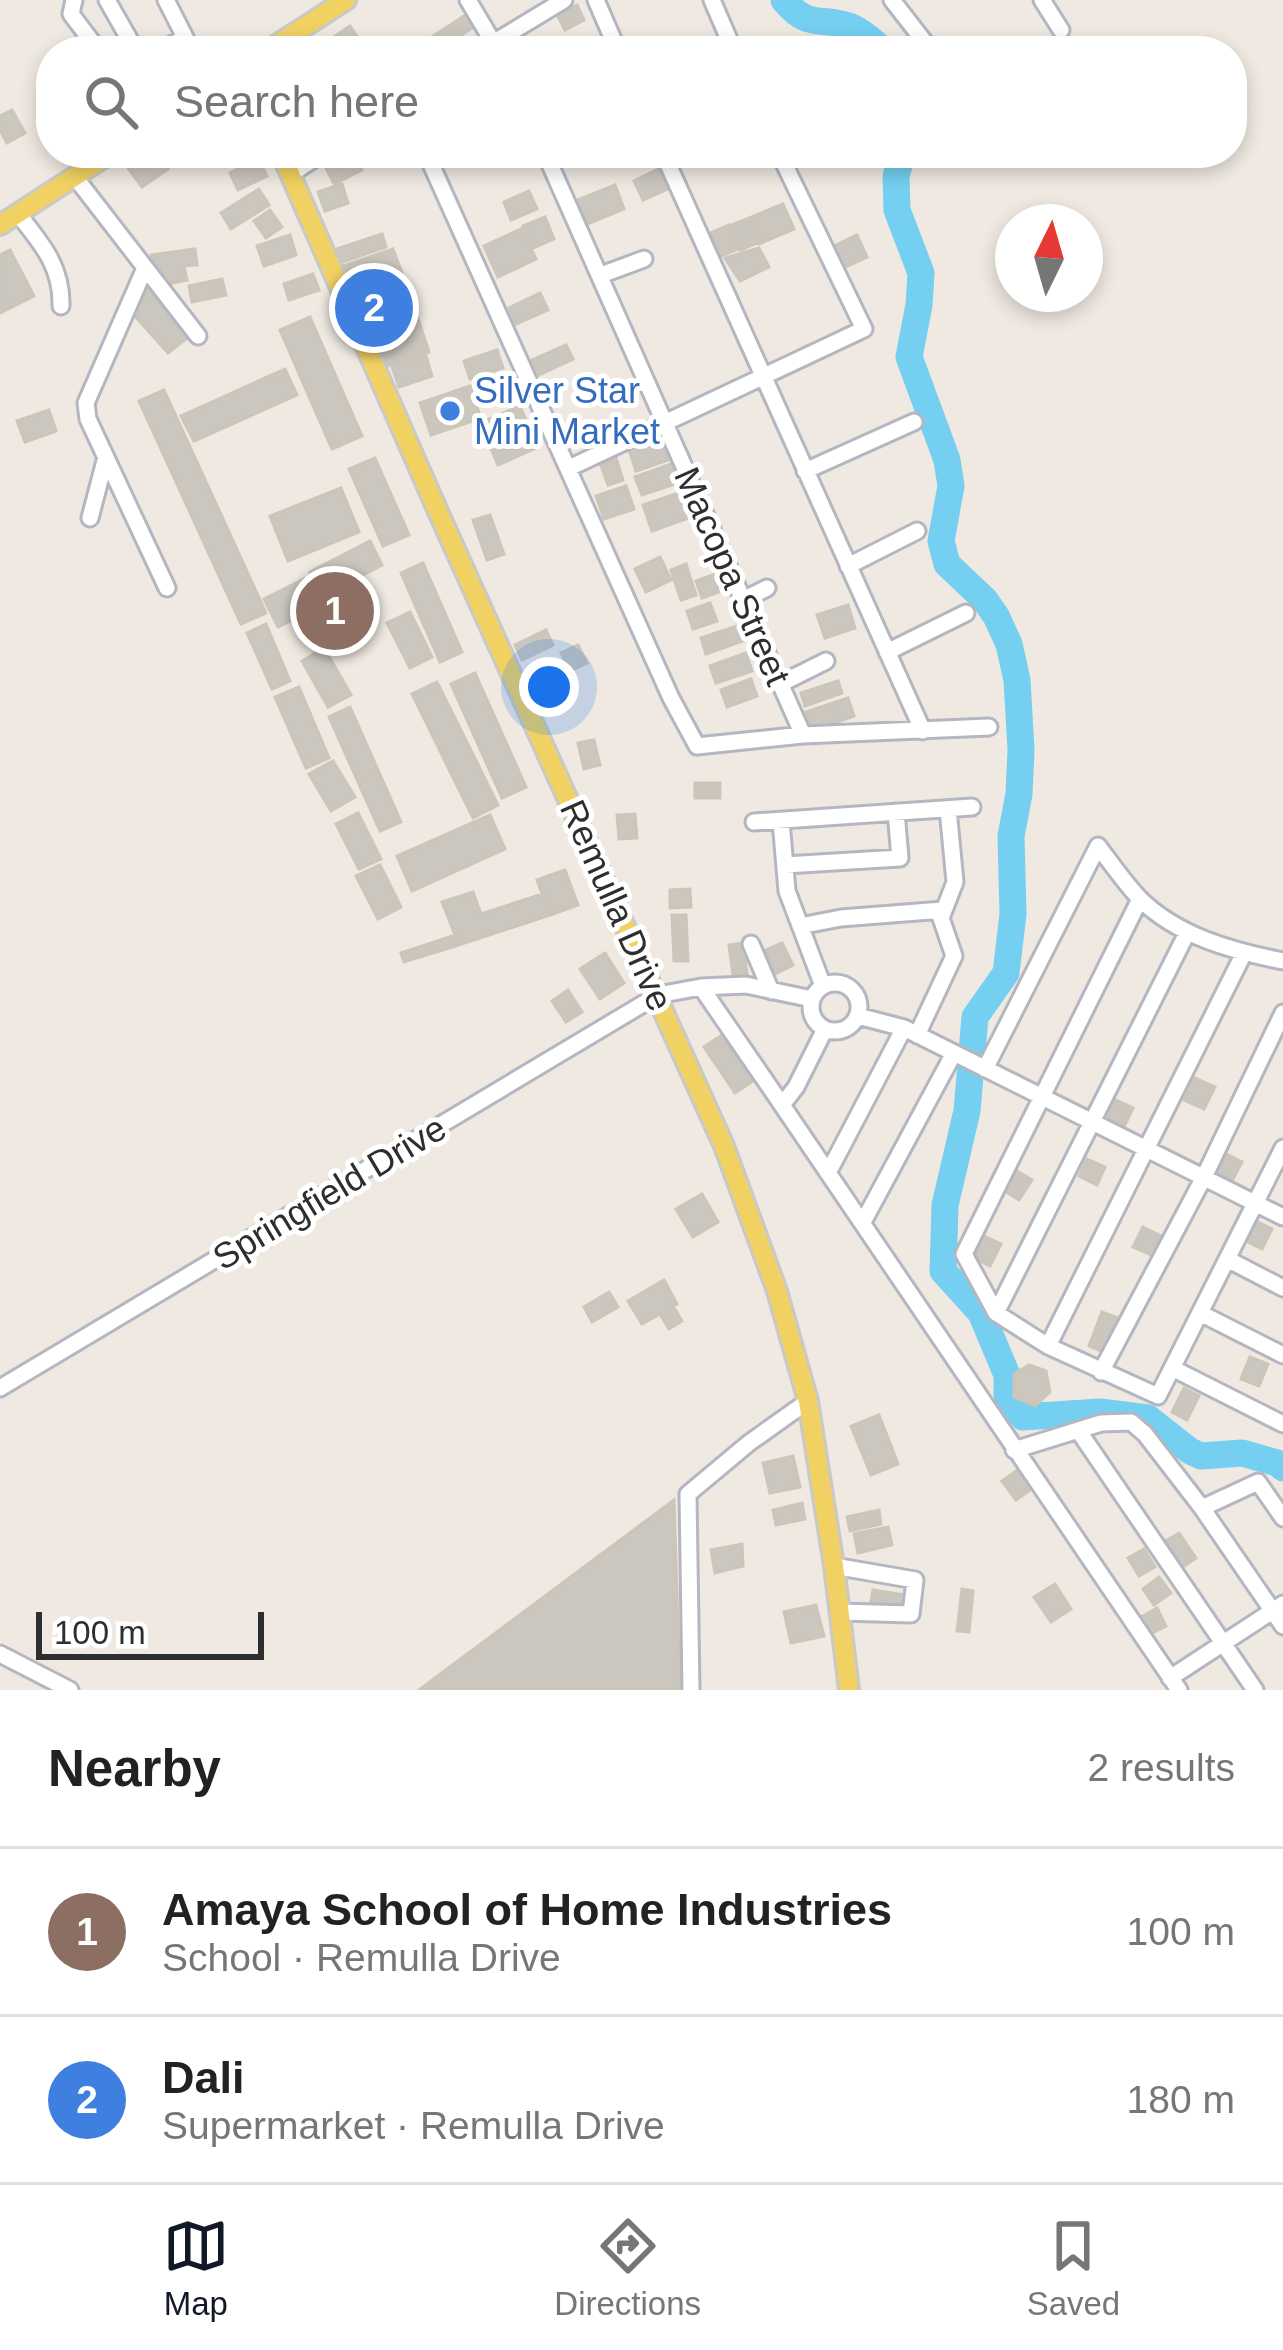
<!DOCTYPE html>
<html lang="en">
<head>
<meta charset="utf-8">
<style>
	body { margin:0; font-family:Helvetica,sans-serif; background:#f2f2f2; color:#222 }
	.compass { position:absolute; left:995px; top:204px; width:108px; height:108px; border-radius:50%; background:#fff; box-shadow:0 6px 18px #0003; rotate:5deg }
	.scale { position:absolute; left:36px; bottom:30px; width:228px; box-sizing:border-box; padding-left:12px; border:6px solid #2e2e2e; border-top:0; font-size:33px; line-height:42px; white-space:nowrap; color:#2e2e2e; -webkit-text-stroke:9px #fff; paint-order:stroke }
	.you { position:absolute; left:549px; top:687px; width:42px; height:42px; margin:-30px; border:9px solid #fff; border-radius:50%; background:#1a73e8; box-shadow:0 0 0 18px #1a73e833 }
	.badge { display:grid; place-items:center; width:78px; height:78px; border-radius:50%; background:#111827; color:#fff; font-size:39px; font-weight:700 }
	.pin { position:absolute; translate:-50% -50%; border:6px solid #fff; box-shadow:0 3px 12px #0006 }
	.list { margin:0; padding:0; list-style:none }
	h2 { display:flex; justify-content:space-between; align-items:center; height:156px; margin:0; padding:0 48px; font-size:51px }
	h2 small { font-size:39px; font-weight:400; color:#767676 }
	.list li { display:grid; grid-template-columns:78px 1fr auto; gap:36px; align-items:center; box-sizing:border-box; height:168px; padding:0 48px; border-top:3px solid #e0e0e0 }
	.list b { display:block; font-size:45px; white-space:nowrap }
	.list p { margin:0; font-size:39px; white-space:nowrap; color:#767676 }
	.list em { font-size:39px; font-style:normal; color:#767676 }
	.icon { flex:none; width:66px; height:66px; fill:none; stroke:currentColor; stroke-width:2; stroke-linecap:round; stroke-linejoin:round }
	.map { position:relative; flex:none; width:1283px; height:1690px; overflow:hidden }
	.search { position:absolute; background:#fff; box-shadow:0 6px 18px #0003; left:36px; right:36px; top:36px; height:132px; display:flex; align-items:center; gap:30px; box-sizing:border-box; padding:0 42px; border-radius:48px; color:#767676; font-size:45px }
	.sheet { height:492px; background:#fff }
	nav { display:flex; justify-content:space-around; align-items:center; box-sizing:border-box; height:168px; border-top:3px solid #e0e0e0; background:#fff; font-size:33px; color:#767676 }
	nav a { display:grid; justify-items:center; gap:6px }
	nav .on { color:#111827 }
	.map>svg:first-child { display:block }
</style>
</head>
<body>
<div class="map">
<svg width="1283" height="1690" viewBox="0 0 1283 1690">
	<rect width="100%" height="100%" fill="#efe9e1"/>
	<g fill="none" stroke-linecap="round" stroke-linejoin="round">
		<path stroke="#75cff0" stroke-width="27" d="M784,0C809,30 819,16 849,26C861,31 875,42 883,51
			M902,153L896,177L897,210L921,273L919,305L909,357L947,460L951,486L941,541L947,564L985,600L996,616L1009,644L1017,680L1021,750L1019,794L1011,836L1013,914L1006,973L975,1017L967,1111L945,1205L943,1271L981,1313L1007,1375V1396L1023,1417L1100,1412L1148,1418L1190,1451L1201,1456L1242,1453L1277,1463L1283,1468"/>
	</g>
	<path fill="#cbc7bf" stroke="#cbc5ba" stroke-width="3" d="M577,5L584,20L565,30L557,15Z
		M464,16L472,28L457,38L465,50L437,51L429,39Z
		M350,26L367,51H335L328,41Z
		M12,110L25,133L7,143L0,130V116Z
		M149,153H157L168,169L142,187L128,168Z
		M336,153H354L362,170L334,184L322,160Z
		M258,159L267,176L238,190L230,173Z
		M658,169L668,189L643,200L634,181Z
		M342,184L348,203L325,211L318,192Z
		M615,185L624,209L585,225L575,201Z
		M259,189L269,205L231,229L221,213Z
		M529,191L537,209L511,220L504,202Z
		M783,204L794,229L759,244L749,218Z
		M270,210L282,227L266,238L254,221Z
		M545,217L554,239L533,248L523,226Z
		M747,219L757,243L741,250L731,225Z
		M729,225L739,249L718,257L708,234Z
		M521,229L536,259L498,277L484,246Z
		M382,234L386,247L339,263L334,250Z
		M290,235L296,255L264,266L257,246Z
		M857,235L867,257L839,270L828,249Z
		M759,248L769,267L740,281L725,258Z
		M195,249L197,265L184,266L187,280L163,285L159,269L153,270L151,255Z
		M393,249L405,281L354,298L343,266Z
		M10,250L34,296L0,313V255Z
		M313,274L319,290L289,300L284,284Z
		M222,279L226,295L192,302L189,286Z
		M146,285L191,335L168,353L132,313L140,289Z
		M399,289L410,320L374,332L363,301Z
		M540,293L548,310L516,324L509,308Z
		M310,317L362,436L332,449L280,330Z
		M418,319L429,352L384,367L373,334Z
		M566,345L573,359L539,375L532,360Z
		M497,350L503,368L470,379L464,361Z
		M426,356L432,376L399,387L392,367Z
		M285,369L297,395L194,441L181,416Z
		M470,386L481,418L431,435L420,403Z
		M164,390L266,613L241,624L139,401Z
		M520,406L538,447L498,465L480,423Z
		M49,410L56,431L25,442L17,421Z
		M661,439L668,460L636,471L629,450Z
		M375,458L409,535L383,546L349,469Z
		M616,458L623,480L608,485L600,463Z
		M674,463L681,482L642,495L635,477Z
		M626,486L634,509L604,519L596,496Z
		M341,488L359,532L288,561L270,516Z
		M685,491L694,516L652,531L643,505Z
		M490,515L504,554L487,560L473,520Z
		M370,541L382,565L323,596L310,572Z
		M660,557L671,580L646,592L635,569Z
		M423,563L462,652L440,662L401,573Z
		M686,564L696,595L681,600L671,570Z
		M721,572L727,589L702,598L696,581Z
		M304,579L318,607L278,627L264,599Z
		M710,603L717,621L693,629L687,611Z
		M848,605L855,628L825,638L817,615Z
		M410,612L432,657L410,668L387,623Z
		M746,623L751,638L706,654L701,638Z
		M266,624L290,681L272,689L247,633Z
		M546,630L553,645L522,660L515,645Z
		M578,645L587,663L570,671L561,653Z
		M324,648L351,695L328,707L302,661Z
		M746,653L752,671L716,683L710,666Z
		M475,673L526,787L502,798L451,684Z
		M751,679L757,696L727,707L721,690Z
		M838,681L842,693L805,706L801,693Z
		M437,682L498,805L473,818L412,694Z
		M299,687L329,758L306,768L275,697Z
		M848,698L854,716L812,731L806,712Z
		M350,707L401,822L380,831L329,717Z
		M594,740L600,765L584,769L578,743Z
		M333,761L355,797L331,811L309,774Z
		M695,783H720V798H695Z
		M358,813L381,859L359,869L336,824Z
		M635,814L637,838L619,839L617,815Z
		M490,815L505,849L412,891L397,856Z
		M380,865L401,907L378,919L356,876Z
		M565,870L578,905L550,915L537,880Z
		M690,889L691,907L670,908V890Z
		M473,892L481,914L542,894L550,915L459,945L442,902Z
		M672,915H686L688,961H674Z
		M455,935L459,945L404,962L401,953Z
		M743,943L747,974L733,975L729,945Z
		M782,943L793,965L775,974L764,951Z
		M605,953L624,983L600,999L580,969Z
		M568,990L582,1012L566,1022L552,1001Z
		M722,1035L753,1081L735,1093L704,1047Z
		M1195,1078L1215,1087L1204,1109L1184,1100Z
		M1116,1100L1133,1108L1124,1127L1107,1119Z
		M1222,1152L1242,1162L1232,1181L1212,1171Z
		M1087,1159L1105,1167L1097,1185L1079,1176Z
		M1017,1171L1032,1180L1019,1200L1005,1191Z
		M702,1194L718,1222L693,1237L676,1209Z
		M1256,1221L1272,1229L1262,1249L1246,1241Z
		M1143,1227L1163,1237L1154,1256L1133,1247Z
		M984,1236L1001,1244L990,1266L974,1258Z
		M664,1280L677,1304L673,1306L682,1321L669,1329L660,1314L642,1324L628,1301Z
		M609,1292L618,1307L592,1322L584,1307Z
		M1102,1312L1120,1319L1106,1353L1089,1346Z
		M1250,1357L1268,1364L1259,1386L1241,1379Z
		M1029,1365L1046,1371L1050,1392L1035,1406L1014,1397V1374Z
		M1184,1388L1199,1396L1187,1420L1172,1412Z
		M879,1415L898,1464L871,1475L851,1426Z
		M793,1456L800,1487L770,1493L763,1463Z
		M1019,1469L1033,1488L1016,1500L1002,1481Z
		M674,1500L680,1690H419Z
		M802,1503L805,1519L776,1525L773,1510Z
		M879,1510L881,1524L850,1531L847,1517Z
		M888,1527L892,1545L858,1553L854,1534Z
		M1179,1533L1196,1558L1181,1568L1164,1542Z
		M742,1544L743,1566L715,1573L711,1550Z
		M1144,1549L1155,1567L1139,1576L1128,1558Z
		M1159,1577L1171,1593L1154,1605L1143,1589Z
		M1055,1584L1071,1609L1051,1622L1034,1597Z
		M962,1589L973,1591L969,1632L957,1631Z
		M873,1590L905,1595L903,1606L871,1602Z
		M816,1605L824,1636L791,1643L784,1612Z
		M1157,1608L1166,1626L1146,1636L1137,1619Z"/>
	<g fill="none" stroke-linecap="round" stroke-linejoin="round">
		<g stroke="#b4b7c1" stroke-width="21">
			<path id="minor" d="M74,0L71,14L99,51
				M107,0L136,51
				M166,0L192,51
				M468,0L497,49
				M596,0L618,51
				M712,0L734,51
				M892,0L927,45
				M1042,0L1061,30
				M160,51L184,38
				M480,51L564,0
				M426,153L671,698L697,746L803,735L989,727
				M545,153L803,735
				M663,153L923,731
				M291,174L323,153
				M75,177L198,336
				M18,214C41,243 62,266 61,306
				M145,268L86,403L88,419L167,588
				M601,275L644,259
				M569,468L864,329L779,153
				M805,471L914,422
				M90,518L106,457
				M848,566L917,531
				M743,600L767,588
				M887,652L966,613
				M780,684L826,661
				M781,821L787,891L823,986
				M754,822L972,807
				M785,865L900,858L896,812
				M1140,899L964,1254L996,1313L1048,1346L1158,1396L1283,1148
				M800,926L841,918L943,910
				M751,944L771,991
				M811 1007a24 24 0 1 1 48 0a24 24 0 1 1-48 0Z
				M701,987L782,1105
				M858,1016L904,1028L1283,1217
				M825,1029L796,1087L782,1105L1179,1690
				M917,1035L954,956L941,918L955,882L948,809
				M985,1069L1098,846C1111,863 1124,882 1139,898C1177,936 1232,951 1283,961
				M828,1173L904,1028
				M863,1222L954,1053
				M1227,1259L1283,1288
				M996,1313L1187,933
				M1200,1313L1283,1355
				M1048,1346L1244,953
				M1172,1368L1283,1424
				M1101,1372L1204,1177L1283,1013
				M0,1388L658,995L701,987L746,985L812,999
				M1078,1430L1255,1690
				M1014,1450L1101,1423L1131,1422L1145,1434L1202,1508L1283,1626
				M1202,1508L1258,1482L1283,1518
				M834,1566L915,1580L911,1614L840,1612
				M0,1654L70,1690
				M1170,1678L1283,1604
				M691,1690L688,1494L749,1443L808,1401"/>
		</g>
		<g stroke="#c9c9c9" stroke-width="24">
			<path id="major" d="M267,51L346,0
				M281,153L440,516L724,1146L777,1291L808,1401L834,1566L849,1690
				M0,225L111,153"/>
		</g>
		<use href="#minor" stroke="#fff" stroke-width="15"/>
		<use href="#major" stroke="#f2d163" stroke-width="18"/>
	</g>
	<circle fill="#3f7fe0" stroke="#fff" stroke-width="4.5" cx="450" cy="411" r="12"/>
	<g text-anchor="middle" stroke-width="10" stroke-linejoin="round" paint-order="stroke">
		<g font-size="36" fill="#366cbe" stroke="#fff" text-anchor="start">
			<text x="474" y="403">Silver Star<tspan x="474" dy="41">Mini Market</tspan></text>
		</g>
		<g font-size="36" fill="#2e2e2e" stroke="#fff">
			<text transform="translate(733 576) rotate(66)" y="13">Macopa Street</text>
			<text transform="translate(617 905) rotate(66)" y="13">Remulla Drive</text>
			<text transform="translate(329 1192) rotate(-31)" y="13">Springfield Drive</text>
		</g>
	</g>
</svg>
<svg class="compass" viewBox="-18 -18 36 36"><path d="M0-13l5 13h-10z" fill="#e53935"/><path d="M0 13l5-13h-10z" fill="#767676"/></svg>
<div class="scale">100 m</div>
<div class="you"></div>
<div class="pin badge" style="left:335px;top:611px;background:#8d6e63">1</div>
<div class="pin badge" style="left:374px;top:308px;background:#3f7fe0">2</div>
<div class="search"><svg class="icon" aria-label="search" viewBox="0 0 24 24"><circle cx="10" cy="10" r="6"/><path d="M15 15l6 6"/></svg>Search here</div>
</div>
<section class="sheet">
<h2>Nearby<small>2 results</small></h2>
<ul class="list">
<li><span class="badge" style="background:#8d6e63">1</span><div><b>Amaya School of Home Industries</b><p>School · Remulla Drive</p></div><em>100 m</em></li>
<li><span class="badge" style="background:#3f7fe0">2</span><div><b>Dali</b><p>Supermarket · Remulla Drive</p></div><em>180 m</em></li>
</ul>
</section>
<nav>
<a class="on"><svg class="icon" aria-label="map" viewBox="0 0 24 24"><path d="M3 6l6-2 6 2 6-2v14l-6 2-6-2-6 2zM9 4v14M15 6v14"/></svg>Map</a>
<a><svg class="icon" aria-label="directions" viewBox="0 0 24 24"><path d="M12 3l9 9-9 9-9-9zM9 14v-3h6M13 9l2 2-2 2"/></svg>Directions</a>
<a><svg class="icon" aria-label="saved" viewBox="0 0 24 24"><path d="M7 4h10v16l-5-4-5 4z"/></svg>Saved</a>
</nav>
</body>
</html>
